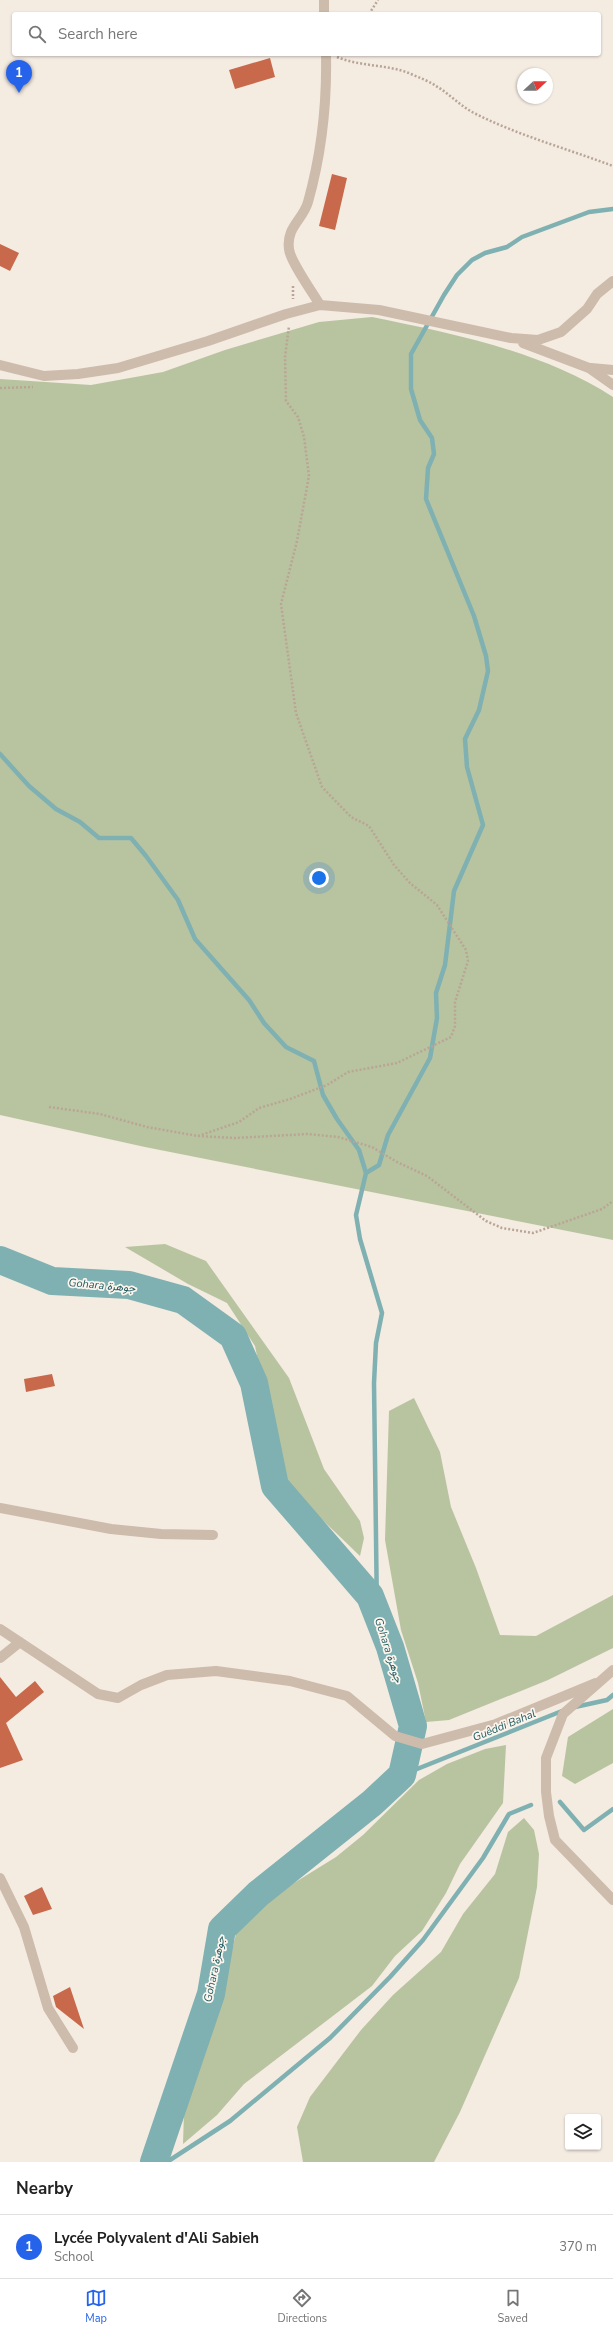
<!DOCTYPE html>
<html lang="en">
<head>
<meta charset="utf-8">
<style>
	body { margin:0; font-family:"Nunito Sans",Vazirmatn,sans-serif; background:#f6f6f6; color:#222 }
	.controls { position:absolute; right:12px; bottom:12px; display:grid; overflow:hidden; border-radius:4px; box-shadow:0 1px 3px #0004 }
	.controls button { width:36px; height:36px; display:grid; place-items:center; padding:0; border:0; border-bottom:1px solid #e0e0e0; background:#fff; color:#222; font:20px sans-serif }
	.compass { position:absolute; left:517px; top:68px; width:36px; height:36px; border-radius:50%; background:#fff; box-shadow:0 1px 3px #0004; rotate:68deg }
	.you { position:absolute; left:319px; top:878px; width:14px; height:14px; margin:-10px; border:3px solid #fff; border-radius:50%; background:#1a73e8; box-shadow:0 0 0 6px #1a73e833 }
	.badge { display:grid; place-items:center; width:26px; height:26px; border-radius:50%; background:#2563eb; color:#fff; font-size:13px; font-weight:700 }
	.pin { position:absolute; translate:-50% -33px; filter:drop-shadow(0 1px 2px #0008) }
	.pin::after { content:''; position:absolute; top:21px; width:14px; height:12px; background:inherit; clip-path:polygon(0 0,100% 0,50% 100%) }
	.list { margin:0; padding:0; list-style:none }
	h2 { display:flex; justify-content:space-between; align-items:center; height:52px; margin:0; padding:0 16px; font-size:17px }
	h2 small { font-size:13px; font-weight:400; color:#767676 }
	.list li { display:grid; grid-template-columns:26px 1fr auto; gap:12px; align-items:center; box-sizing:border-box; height:64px; padding:0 16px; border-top:1px solid #e0e0e0 }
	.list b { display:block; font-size:15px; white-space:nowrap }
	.list p { margin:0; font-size:13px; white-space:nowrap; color:#767676 }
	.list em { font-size:13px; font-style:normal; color:#767676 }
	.icon { flex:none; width:22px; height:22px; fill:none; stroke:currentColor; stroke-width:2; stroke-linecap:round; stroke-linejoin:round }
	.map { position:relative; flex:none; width:613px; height:2162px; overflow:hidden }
	.search { position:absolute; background:#fff; box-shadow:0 1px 3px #0004; left:12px; right:12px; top:12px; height:44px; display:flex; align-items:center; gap:10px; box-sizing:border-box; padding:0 14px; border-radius:4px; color:#767676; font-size:15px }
	.sheet { height:116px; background:#fff }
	nav { display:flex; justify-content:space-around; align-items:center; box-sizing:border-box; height:56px; border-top:1px solid #e0e0e0; background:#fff; font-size:11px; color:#767676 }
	nav a { display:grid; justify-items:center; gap:2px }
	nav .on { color:#2563eb }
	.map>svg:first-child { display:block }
</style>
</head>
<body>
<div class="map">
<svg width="613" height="2162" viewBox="0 0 613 2162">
	<rect width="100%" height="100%" fill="#f4ebe1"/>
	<path fill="#b8c4a0" d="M372,317C455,334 541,351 613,397V1240L145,1147L0,1115V379L91,385L163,372L225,350L319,322Z
		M165,1244L206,1261L289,1378L324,1469L360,1521L364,1538L360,1556L283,1482L255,1346L227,1303L188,1284L125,1247Z
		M414,1398L440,1452L451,1507L476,1568L500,1635L536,1636L613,1595V1648L548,1680L449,1720L426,1722L418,1683L401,1630L385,1540L389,1411Z
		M613,1709V1763L575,1784L562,1776L568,1737Z
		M506,1745L503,1803L460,1864L446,1893L422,1931L395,1956L372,1986L244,2084L217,2115L183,2144L184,2112L220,1999L236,1934L273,1896L336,1857L363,1835L419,1780L447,1764L485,1749Z
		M524,1818L534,1830L539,1854L537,1887L519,1978L460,2112L434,2162H303L297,2127L310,2097L361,2030L393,1995L441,1952L463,1914L495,1874L508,1832Z"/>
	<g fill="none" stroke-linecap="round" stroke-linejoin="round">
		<path stroke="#7fb0b2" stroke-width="4.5" d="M0,754L29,786L56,809L80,822L99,838H131L146,856L178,900L195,939L249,1000L264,1023L286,1047L314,1061L323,1095L337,1119L359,1150L366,1173L356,1215L360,1239L382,1313L376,1343L374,1383L377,1614
			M366,1173L379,1165L388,1135L430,1058L437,1018L436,993L445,965L454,891L483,825L467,767L465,739L479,710L488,671L486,656L474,616L426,499L428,468L434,454L432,438L420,420L411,389V354L444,295L457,275L472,260L485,253L507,247L522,237L589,212L613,209
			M575,1707L607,1700L613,1695
			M402,1775L562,1711
			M560,1802L584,1830L613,1809
			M167,2162L230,2121L330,2038L390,1977L423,1940L483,1858L509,1814L531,1805"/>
		<path stroke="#7fb0b2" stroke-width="28" d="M0,1260L52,1281L129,1285L183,1300L233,1336L254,1383L275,1486L370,1596L390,1647L413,1726L402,1775L372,1803L258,1894L222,1929L211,1994L154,2162"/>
	</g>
	<path fill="#c8694b" d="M270,58L275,77L235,89L229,70Z
		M332,174L347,178L335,230L319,226Z
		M0,244L19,253L10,271L0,266Z
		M52,1374L55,1386L26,1392L24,1379Z
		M0,1677L16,1697L35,1681L44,1692L6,1723L23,1760L0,1768Z
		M42,1887L52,1909L33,1915L24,1896Z
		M70,1987L84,2029L56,2007L53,1996Z"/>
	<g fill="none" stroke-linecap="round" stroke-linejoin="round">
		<path stroke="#b9a596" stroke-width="2.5" stroke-dasharray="2 2" stroke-linecap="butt" d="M369,14L378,0
			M337,57C361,67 388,64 411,74C420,78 429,81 436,86C450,94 461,107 476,114C520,136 568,149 613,166
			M293,286V299
			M0,388L33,387
			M49,1107L100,1114L147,1127L198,1136L235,1138L308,1134L338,1137L372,1147L397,1162L427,1176L486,1221L502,1228L533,1233L602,1209L613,1201
			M198,1136L239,1122L259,1108L290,1099L327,1085L348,1072L397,1063L451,1037L455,1026V1002L468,961L466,950L437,905L410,883L394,865L369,826L351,817L322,787L296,713L281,604L297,541L309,476L304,437L298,417L286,401L285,357L289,326"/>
		<path stroke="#cdbbac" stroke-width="10" d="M324,0V14
			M320,305C313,293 290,261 289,249C286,227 303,220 308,202C321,156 327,103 326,54
			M523,343L589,368L613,385
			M0,365L44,376L78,374L118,368L208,341L286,314L320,305L379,310L511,338L538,340L561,332L587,309L597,294L613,281
			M591,368L613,370
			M0,1508L111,1529L161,1534L213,1535
			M0,1629L98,1694L118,1698L141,1685L167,1675L216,1671L290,1681L347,1696L395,1736L422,1744L496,1724L596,1683
			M0,1658L20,1642
			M613,1670L563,1714L546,1758V1792L549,1816L555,1840L613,1900
			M0,1878L24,1927L48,2008L73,2048"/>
	</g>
	<g text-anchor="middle" stroke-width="3.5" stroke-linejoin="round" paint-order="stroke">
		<g font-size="11" font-style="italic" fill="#1f5a5e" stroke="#fbf5ee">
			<text transform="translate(102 1285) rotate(5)" y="4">Gohara جوهرة</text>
			<text transform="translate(389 1650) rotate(72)" y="4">Gohara جوهرة</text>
			<text transform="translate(504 1725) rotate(-22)" y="4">Guêddi Bahal</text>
			<text transform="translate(214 1969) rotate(-78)" y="4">Gohara جوهرة</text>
		</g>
	</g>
</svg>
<div class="controls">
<button><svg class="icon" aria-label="layers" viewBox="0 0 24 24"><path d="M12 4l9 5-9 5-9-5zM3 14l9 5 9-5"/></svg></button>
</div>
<svg class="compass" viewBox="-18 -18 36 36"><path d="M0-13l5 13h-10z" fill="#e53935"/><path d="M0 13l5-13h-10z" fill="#767676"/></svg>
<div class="you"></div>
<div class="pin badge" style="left:19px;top:93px">1</div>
<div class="search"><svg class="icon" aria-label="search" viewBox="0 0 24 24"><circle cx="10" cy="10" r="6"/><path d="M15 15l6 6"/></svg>Search here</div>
</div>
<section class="sheet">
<h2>Nearby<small></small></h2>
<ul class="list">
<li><span class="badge">1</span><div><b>Lycée Polyvalent d'Ali Sabieh</b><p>School</p></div><em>370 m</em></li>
</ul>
</section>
<nav>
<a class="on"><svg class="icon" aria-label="map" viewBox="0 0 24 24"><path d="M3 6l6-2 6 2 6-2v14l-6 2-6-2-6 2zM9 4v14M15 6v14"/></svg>Map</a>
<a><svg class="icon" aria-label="directions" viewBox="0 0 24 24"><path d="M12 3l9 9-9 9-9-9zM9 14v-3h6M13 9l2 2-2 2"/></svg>Directions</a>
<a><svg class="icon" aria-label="saved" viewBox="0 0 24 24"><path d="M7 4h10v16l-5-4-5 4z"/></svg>Saved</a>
</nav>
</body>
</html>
